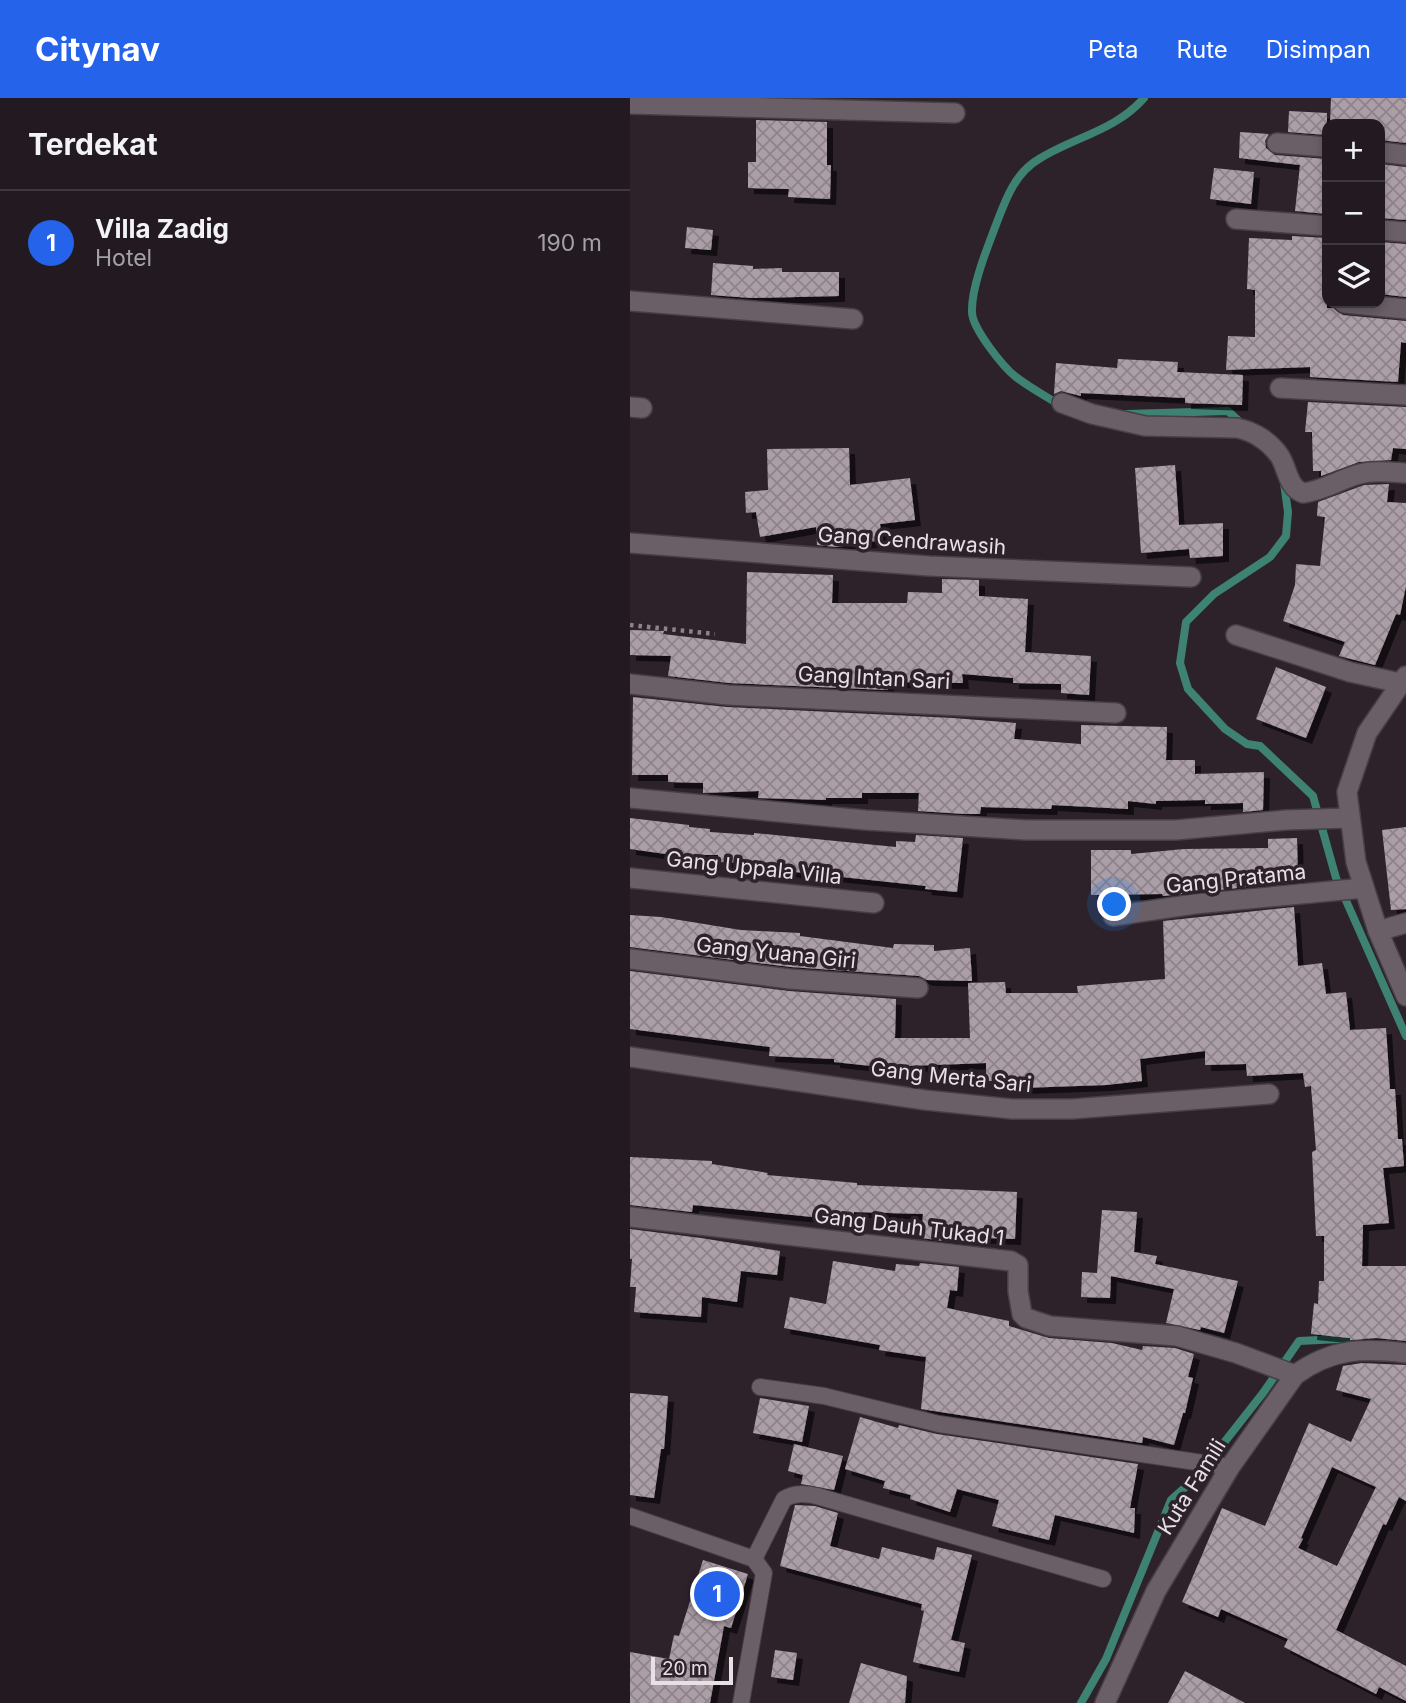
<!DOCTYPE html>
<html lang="id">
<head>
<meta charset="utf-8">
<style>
	body { margin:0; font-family:Inter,sans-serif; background:#2e272d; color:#f1f3f6 }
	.controls { position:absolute; right:21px; top:21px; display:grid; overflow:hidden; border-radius:14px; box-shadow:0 4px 10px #0003 }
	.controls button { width:63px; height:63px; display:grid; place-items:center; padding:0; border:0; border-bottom:2px solid #3f383e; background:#221a20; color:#f1f3f6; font:35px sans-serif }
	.scale { position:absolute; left:21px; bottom:18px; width:82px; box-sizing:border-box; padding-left:7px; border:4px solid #e7e0e5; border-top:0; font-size:19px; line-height:24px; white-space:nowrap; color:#e7e0e5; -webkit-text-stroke:5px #2d222a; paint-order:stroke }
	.you { position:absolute; left:485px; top:807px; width:24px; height:24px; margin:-18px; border:5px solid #fff; border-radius:50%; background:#1a73e8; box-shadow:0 0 0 10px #1a73e833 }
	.badge { display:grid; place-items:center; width:46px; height:46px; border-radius:50%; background:#2563eb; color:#fff; font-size:23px; font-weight:700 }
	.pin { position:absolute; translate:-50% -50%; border:4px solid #fff; box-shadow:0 2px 7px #0006 }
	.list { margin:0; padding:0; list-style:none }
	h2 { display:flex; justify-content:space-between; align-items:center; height:91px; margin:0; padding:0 28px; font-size:30px }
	h2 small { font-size:23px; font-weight:400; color:#a2a1a5 }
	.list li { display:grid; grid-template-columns:46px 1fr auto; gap:21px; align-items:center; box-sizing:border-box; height:105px; padding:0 28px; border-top:2px solid #3f383e }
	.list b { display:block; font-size:26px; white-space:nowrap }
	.list p { margin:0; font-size:23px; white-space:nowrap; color:#a2a1a5 }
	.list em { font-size:23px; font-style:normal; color:#a2a1a5 }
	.icon { flex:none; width:38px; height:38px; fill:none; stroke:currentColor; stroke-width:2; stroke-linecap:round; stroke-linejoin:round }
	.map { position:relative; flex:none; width:776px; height:1605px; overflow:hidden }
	header { display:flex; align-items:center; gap:42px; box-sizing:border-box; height:98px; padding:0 35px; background:#2563eb; color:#fff }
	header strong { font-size:33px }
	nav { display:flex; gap:38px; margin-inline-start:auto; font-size:24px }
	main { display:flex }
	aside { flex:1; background:#221a20 }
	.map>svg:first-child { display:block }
</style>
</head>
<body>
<header>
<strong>Citynav</strong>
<nav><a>Peta</a><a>Rute</a><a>Disimpan</a></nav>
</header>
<main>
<aside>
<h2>Terdekat<small></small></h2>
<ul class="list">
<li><span class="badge">1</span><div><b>Villa Zadig</b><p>Hotel</p></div><em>190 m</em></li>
</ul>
</aside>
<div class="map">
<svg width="776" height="1605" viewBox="0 0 776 1605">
	<defs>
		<pattern id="building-cross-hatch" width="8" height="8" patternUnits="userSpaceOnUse" patternTransform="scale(1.75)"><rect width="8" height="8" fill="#ac9ea7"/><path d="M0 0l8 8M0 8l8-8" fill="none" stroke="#8d838a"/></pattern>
		<filter id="shadow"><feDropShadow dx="6" dy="6" stdDeviation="0" flood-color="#0009"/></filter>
	</defs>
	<rect width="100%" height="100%" fill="#2d222a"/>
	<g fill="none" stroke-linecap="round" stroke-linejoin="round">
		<path stroke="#3d8272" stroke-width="8" d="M431,308C416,298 400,290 386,279C373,269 342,230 342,214C341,191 356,153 364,132C374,106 383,76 409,61C444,39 485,33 514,0
			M497,316L598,313L612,326
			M654,385L658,414L656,438L640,459L584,496L556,524L550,565L558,591L595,631L617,646L630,648L683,698L706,780L776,938
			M589,1351L633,1295L669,1243L730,1240
			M451,1605L476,1561L541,1402L571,1375"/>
	</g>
	<path fill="url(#building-cross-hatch)" fill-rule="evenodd" filter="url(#shadow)" d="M701,0H776V45L750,42V26H700Z
		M659,13L697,15V37L658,34Z
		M126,22L197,24V67H201L200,101L158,99L159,91L118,90V64H126Z
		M610,34L639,36L635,43L636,50L645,57L697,61V116L665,113L670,67L609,60Z
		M750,66L776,69V122L750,120Z
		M584,70L624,74L621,106L580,101Z
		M57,129L83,132L81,152L55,150Z
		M662,138L697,140V210H703L713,217L776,223V245L771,244L768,284L680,279V269L596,272L598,238L625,239V192L617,191L619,140L662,142Z
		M750,144L776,146V199L750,196Z
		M83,165L123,168V171L152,170V174H209V198L121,200L81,197Z
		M488,261L548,264L547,274L613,277L612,307L555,305V300L451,295V298L431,293L424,296L426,265L487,270Z
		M678,304L776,309V351L763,350L761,362L729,364L691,378V373H683L682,334H675Z
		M219,350L220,387L280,380L285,422L250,426L252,442L207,449L187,447L186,429L130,439L126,414L116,415L115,394L138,392L137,351Z
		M545,367L549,427L593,425V458L560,460L559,451L511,455L505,370Z
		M759,386L757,404L776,405V488L770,517L766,516L745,567L709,558L715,544L653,523L665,487L666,466L690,468L695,419L687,418L688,404L734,387Z
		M117,474L203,477L202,505H277L278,494L312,495V481L349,482V498L398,501L395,554L461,558L459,597L431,595V586L383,585V580L332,576L333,585L258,584V592L99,585L38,578L41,558L0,557V532L34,533L33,536L116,546Z
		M646,569L696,589L676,640L626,621Z
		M3,599L97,609L323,620L386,625L384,641L451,646V627L537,629L536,662H565V676L634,674L633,712L613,714V705L575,706V702L526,703V706L498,703V711L422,707L421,711L351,709L350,716H335L288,713L289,695H232V700H196V702L128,700L129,693L73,695V685L38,684V677H2Z
		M0,720L59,727V729L80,731V734L124,737V735L266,749V743L285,744L286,737L333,740L327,794L295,791L296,788L156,773L157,767L109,761V765L88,764V757H43L0,751Z
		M776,729V811L761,812L752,732Z
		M667,740L668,781L662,782L663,784L533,798L532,796L461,797V752H501V756L554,751L638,750V741Z
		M664,809L668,868L692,865L696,896L716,894L720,932L756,930L760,991H765L768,1041H772L774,1068L753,1070L759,1125L733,1127L732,1168H776V1243L746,1240L720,1242V1240L681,1236L684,1205L688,1206L689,1183H694V1138H686L682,1054L686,1052L681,988L675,989L673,975L617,978L616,966L575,967V953L510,961L512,983L476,987L391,990L390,983H356V965L280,968L279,972L204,964V961L139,958L140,949L0,931V873L159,893L266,901L265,940H340L338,885L375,884L376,895H448L447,888L535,881L533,823Z
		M0,817L31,819L111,832L170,835V838L263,850L264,846L304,847V853L340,850L342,883L297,882L289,878L161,869L0,849Z
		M0,1059L82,1063V1066L138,1075L137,1077L227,1085V1087L387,1094L385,1141L331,1139L330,1145L291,1140L293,1116L224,1114L223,1123L63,1107L62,1114L0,1107Z
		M472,1112L507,1114L504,1154L527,1158L525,1166L608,1183L594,1235L571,1229L570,1232L536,1225L544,1191L481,1178L480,1200L451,1199L452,1174L467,1175Z
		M0,1131L71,1140L150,1153L147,1177L111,1173L107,1204L72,1199L71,1219L4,1214L6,1189H0L2,1161H0Z
		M203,1163L265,1173L266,1166L289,1168L290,1165L329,1169L327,1193L320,1192L317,1210L379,1223V1228L419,1240L482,1245L512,1252L513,1248L545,1250L564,1256L558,1279L563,1280L555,1315H553L544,1347L513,1339L512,1345L291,1311L296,1259L249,1252L250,1247L154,1230L160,1199L196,1206Z
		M732,1265L776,1267V1403L769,1399L756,1427L753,1426L706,1532L776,1568V1603L749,1589L746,1596L719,1582L654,1549L658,1541L591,1511L588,1519L552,1504L592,1410L635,1428L679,1325L721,1344L741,1301L706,1292L713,1268ZM702,1369L746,1389L707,1468L668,1450L673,1441L671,1440Z
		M0,1295L38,1298L34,1351H31L24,1400L0,1397Z
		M130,1300L179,1308L172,1344L123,1335Z
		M230,1319L268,1330L269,1327L307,1336L508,1366L500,1410H505L504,1435L425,1417L419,1442L362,1428L369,1402L327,1391L320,1414L280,1401L281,1397L253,1390L255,1383L215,1371Z
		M164,1346L213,1358L204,1392L171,1386L173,1377L158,1373Z
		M165,1407L185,1408L208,1415L200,1448L249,1461L252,1449L304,1462L307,1449L342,1457L321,1542L335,1545L329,1574L283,1564L294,1513L291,1512L292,1506L150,1468Z
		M73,1462L118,1476L101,1530L94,1528L80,1605H0V1554L39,1561L44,1537L49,1538Z
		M145,1552L167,1555L163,1582L141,1579Z
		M231,1565L277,1578L275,1605H219Z
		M555,1573L615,1605H538Z"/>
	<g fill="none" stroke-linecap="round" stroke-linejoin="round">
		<g stroke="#473f45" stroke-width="18">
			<path id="service" d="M130,1289L194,1298L309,1326L600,1369
				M0,1418L124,1461L134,1475L111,1605
				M124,1461L154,1401C165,1394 175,1396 187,1398L473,1481"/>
		</g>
		<g stroke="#473f45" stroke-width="22">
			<path id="minor" d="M0,6L325,15
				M647,45L697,49
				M750,54L776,57
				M606,121L697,128
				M750,132L776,134
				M0,203L223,221
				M714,205L776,211
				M650,290L776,297
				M432,305L462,316L515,328L607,330C623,333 639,343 649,357C658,370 657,389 673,395C692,393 707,383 726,377C741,372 760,374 776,375
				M0,309L12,310
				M0,445L299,468L561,479
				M606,537L720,574L770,585
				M0,586L98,597L486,615
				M0,700L235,722L396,732H546L656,722L719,720
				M0,780L244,805
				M483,818L565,806L734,790
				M748,833L776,825
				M0,861L160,881L288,890
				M0,959L295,1002L382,1011H442L639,996
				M0,1119L381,1163L388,1167V1193L392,1216L396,1220L420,1228L547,1238L606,1255L665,1277
				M475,1605L526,1493L600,1369L665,1277C702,1250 733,1250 776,1255"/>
		</g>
		<g stroke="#473f45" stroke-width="22">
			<path id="tertiary" d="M776,578L737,635L717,694L726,764L748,833L776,898"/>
		</g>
		<path stroke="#8d848b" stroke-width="4.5" stroke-dasharray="3.5 5" stroke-linecap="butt" d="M0,527L85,536"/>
		<use href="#service" stroke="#6b5f67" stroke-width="16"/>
		<use href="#minor" stroke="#6b5f67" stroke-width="19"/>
		<use href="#tertiary" stroke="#6b5f67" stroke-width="19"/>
	</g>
	<g text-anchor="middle" stroke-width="7" stroke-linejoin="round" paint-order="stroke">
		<g font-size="21" fill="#e7e0e5" stroke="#2d222a">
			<text transform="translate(282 443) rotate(4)" y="7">Gang Cendrawasih</text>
			<text transform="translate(244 580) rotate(3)" y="7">Gang Intan Sari</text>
			<text transform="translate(124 770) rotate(6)" y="7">Gang Uppala Villa</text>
			<text transform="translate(606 781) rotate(-6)" y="7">Gang Pratama</text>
			<text transform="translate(146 855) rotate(6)" y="7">Gang Yuana Giri</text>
			<text transform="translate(321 979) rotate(6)" y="7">Gang Merta Sari</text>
			<text transform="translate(279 1129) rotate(7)" y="7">Gang Dauh Tukad 1</text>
			<text transform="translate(562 1389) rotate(-58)" y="7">Kuta Famili</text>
		</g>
	</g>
</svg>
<div class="controls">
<button>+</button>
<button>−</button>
<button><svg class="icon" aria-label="layers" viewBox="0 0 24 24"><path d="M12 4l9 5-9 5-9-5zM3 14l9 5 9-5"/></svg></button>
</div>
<div class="scale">20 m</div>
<div class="you"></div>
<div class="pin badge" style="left:87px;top:1496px">1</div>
</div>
</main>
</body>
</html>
